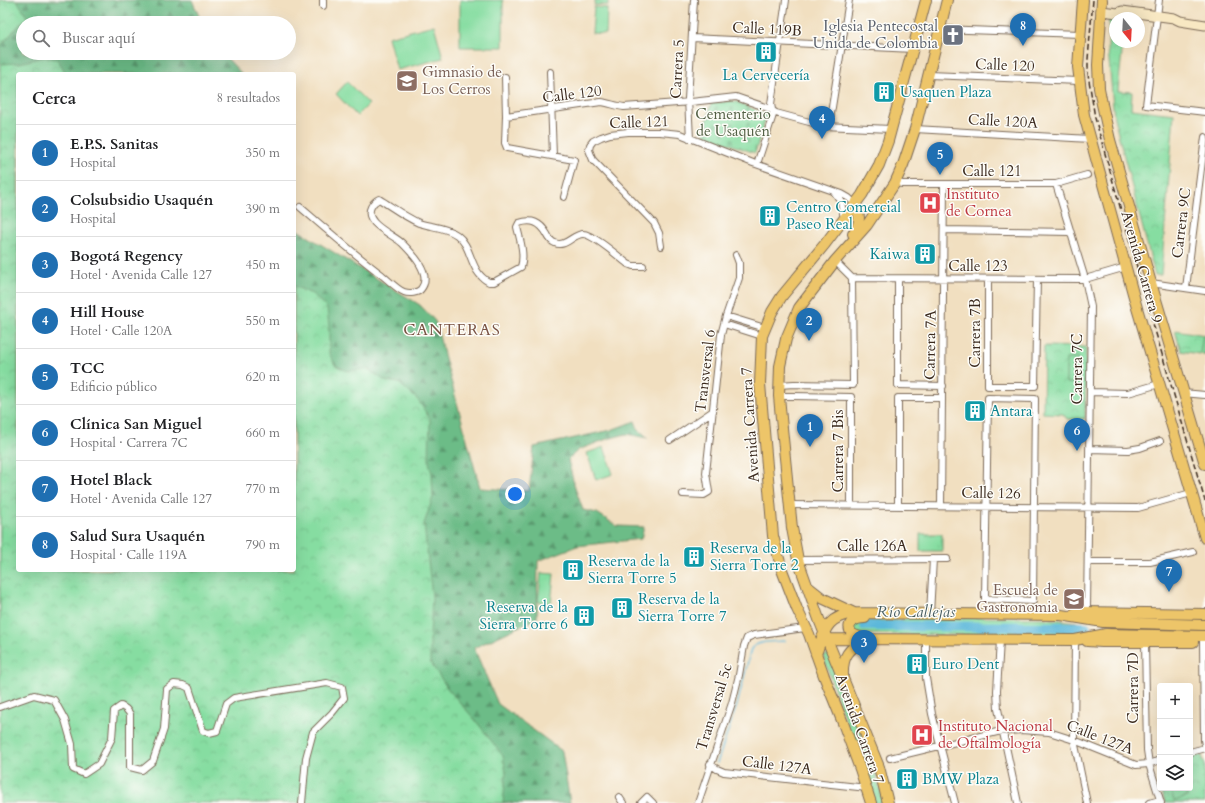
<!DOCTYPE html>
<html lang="es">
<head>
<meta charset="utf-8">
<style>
	body { margin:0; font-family:Cardo,serif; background:#f2f2f2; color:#202124 }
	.controls { position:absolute; right:12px; bottom:12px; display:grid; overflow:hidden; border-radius:4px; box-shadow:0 4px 16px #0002 }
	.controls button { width:36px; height:36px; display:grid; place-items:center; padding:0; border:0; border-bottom:1px solid #e0e0e0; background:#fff; color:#202124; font:20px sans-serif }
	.compass { position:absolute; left:1109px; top:12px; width:36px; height:36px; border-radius:50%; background:#fff; box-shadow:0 4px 16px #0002; rotate:162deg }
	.you { position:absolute; left:515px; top:494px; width:14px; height:14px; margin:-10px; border:3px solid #fff; border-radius:50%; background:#1a73e8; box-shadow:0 0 0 6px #1a73e833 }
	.badge { display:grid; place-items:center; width:26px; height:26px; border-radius:50%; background:#1f6fb2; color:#fff; font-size:13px; font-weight:700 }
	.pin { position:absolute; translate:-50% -33px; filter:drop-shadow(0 1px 2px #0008) }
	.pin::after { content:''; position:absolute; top:21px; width:14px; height:12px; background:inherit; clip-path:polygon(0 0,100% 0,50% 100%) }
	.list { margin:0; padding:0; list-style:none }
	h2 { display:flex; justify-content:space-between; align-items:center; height:52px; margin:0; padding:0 16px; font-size:17px }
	h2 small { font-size:13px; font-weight:400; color:#757577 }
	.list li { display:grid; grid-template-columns:26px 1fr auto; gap:12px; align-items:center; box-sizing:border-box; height:56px; padding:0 16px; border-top:1px solid #e0e0e0 }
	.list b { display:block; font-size:15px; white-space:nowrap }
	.list p { margin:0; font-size:13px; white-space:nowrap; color:#757577 }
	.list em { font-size:13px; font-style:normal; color:#757577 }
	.icon { flex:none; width:22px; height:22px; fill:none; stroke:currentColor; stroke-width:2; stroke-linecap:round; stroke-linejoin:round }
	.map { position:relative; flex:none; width:1205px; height:803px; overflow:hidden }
	.search { position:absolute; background:#fff; box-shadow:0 4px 16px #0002; left:16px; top:16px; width:280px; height:44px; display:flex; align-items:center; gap:10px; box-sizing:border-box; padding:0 14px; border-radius:22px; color:#757577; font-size:15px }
	.panel { position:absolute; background:#fff; box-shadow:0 4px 16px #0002; left:16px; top:72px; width:280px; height:500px; border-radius:4px }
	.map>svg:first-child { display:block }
</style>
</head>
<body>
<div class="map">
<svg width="1205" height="803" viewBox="0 0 1205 803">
	<defs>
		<pattern id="grass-tufts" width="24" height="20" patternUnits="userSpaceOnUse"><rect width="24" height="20" fill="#86dda1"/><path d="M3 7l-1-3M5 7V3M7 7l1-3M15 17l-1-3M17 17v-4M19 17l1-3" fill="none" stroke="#75be8a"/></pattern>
		<pattern id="forest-firs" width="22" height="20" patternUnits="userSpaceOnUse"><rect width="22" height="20" fill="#6cbc87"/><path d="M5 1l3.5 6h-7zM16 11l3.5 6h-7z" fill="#5a996e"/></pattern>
		<pattern id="cemetery-stones" width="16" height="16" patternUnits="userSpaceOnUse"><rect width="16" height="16" fill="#86dda1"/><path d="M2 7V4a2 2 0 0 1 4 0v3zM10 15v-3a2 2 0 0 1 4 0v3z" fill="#75be8a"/></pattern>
		<pattern id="park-crowns" width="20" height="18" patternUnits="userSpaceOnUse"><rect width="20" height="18" fill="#86dda1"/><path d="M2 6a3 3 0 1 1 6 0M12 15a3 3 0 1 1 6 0" fill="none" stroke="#75be8a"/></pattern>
	</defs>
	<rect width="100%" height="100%" fill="#fdfcf7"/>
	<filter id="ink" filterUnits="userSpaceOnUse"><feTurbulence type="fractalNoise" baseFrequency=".025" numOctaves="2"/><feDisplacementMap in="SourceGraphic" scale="8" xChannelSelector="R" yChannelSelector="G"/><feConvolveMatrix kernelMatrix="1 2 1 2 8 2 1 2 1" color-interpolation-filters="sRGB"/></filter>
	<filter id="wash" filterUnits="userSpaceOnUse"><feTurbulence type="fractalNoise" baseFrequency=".012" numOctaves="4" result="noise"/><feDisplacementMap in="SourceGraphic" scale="16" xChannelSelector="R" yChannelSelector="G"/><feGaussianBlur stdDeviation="0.9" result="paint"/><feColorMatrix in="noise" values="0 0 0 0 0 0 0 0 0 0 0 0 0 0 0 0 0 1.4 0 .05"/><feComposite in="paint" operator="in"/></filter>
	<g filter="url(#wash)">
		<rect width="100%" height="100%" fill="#f1dfc0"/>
		<path fill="url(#grass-tufts)" stroke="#608460" d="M920,534H942V551H920Z
			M922,617L1042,618L1077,622L1085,624V633L1073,636L858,634L852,632L854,623L859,620H895Z
			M829,654L870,755L884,803H874L823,656Z"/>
		<path fill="url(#forest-firs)" stroke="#547352" d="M0,0H192L202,23H23V53H222L242,74H18V570H294V228L420,305L435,321L480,488L529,491L534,447L611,430L635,421L638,429L648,438L626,434L607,439L578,450L568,460L575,488L583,510L597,513L617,526L644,527L641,539L577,546L538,561L537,618L474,648L498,704L562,751L570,803H382L0,696Z"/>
		<path fill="url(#cemetery-stones)" stroke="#608460" d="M732,101L737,102L767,115L755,153L704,135L711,103Z"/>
		<path fill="url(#park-crowns)" stroke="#608460" d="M0,0H17L27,17L0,46Z
			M1109,17L1115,18V42H1123L1118,91L1132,92L1131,109L1174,114L1161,275H1155L1114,118L1108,49Z
			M43,57L57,59L64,70V74H18V570H294V286L312,294L327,308L329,327V353L335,365L347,371L368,369L385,381L399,383L418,400L430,419L429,462L432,474L433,497L424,524L432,597L430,636V662L448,689L476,721L503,756L506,773L503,803H0V64L20,63Z
			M1175,330L1205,335V355L1181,351Z
			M1044,346L1086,347L1085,419H1067L1063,414L1043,413Z
			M1200,755L1202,756L1205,765V803H1165L1161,788H1190V758Z"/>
		<path fill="#86dda1" stroke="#608460" d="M460,0H503V47H460Z
			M595,0H608V5H594Z
			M594,7L607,8L606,34L592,33Z
			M434,25L443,58L397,70L388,37Z
			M347,82L369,104L357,116L336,94Z
			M1203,334L1205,335V354H1200Z
			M1066,359H1079V383H1066Z
			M604,447L613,474L596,480L587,453Z
			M541,573L554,574L551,604L538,602Z
			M1170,788H1185L1187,797L1174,801Z"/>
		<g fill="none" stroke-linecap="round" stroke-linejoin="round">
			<path stroke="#5cb8da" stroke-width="1.5" d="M717,763L737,705L751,649C757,640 775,642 785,641"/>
			<path stroke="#5cb8da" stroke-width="10" d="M865,626L1086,627"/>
		</g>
	</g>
	<g filter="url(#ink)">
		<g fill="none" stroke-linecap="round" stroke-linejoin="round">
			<g stroke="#7b6957" stroke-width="8">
				<path id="street" d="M1159,0L1146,105L1205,112
					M323,6V0
					M940,29L1080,34
					M692,38L913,49
					M550,72L553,156
					M929,75L1079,81
					M505,77L506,116L505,143L507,148L574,160L564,197
					M506,116L601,102C609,103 616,106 624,107L691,102L736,97L768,108L776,113L824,126L891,129
					M829,126L849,0
					M915,129L1090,139
					M690,139L688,99L694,0
					M757,164L773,115L771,104L786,0
					M895,183L903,184H1056L1087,175
					M1056,184L1085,279L1091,307L1087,608L1089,613
					M834,192L841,201L844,219
					M300,207C327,230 354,254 382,275C388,280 398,290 404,292C409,294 418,293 421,289C433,274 412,253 402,243C392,234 363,223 371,207C373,203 375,201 379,199C392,207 405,217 419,223C431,227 446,227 457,235C473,247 469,272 489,282H494L521,267C525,254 520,240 517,227L519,223C532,219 540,222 547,234C549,238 551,242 555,243C565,248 573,234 583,234C593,234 619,257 628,264L633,266H643
					M944,230L1070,232
					M661,246L659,233L654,223L593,160L589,150L590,145L593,141L601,137L610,134L628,132H660L680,134L753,163L842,194L849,198L855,204
					M835,261L852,278L1085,279L1126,267
					M898,279V385L943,386
					M988,279V386H1035L1037,279
					M1151,283L1205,291
					M1186,288L1205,137
					M726,316L765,328
					M724,324L762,336
					M779,385L794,384L853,385L852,278
					M1090,392L1128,393L1159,384
					M1183,393L1205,395
					M779,396H792L851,397V504
					M988,398L1035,399L1033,601L985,599Z
					M670,440L713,411
					M1089,449L1128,450L1140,448L1160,441
					M683,494L704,495L709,492L706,473L721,335L726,316L739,278V263L736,255
					M789,505L1138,508L1191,493
					M898,505V398H942
					M941,506L944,184
					M798,560L947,559
					M1088,562H1150L1193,552
					M930,614L933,559
					M926,640V678L932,714L955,803
					M1000,640L997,691L998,709L1018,803
					M1075,640L1074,740L1087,803
					M1145,642L1147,750L1149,764L1161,803
					M1203,642L1204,740L1205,745
					M0,707L34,695L54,700L65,720L72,744L73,769L84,774L99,764L112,738L114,711L121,706L126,709L130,714V767L142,770L153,761L164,729L167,689L174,684L183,685L189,688L203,731L209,733L217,731L226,704L234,698L327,683L342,687L344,698L332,713L313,732L306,758L302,803
					M1190,752L1205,748
					M890,758L997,732L1021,730L1049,732L1074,740L1136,765L1149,764L1160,760
					M710,764L717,769L724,772L867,788
					M619,797L623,803
					M641,803L647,797L653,803
					M698,803L732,703L739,675L744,646L747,638L754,635L805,628
					M1149,803L1160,800"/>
			</g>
			<g stroke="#7b6957" stroke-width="11">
				<path id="secondary" d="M1101,11L1118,13L1122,11L1174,18L1180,21L1205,25"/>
			</g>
			<g stroke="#7b6957" stroke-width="12">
				<path id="primary" d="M1083,0L1078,67L1084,115L1137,308L1205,538
					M1102,0L1098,65L1099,88L1102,104L1110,140L1151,283L1205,464
					M853,234C860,225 861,214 855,204
					M808,587L822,598L854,613
					M1075,613L1085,612L1205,614
					M862,638L852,634C844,623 856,618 865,618
					M822,639L1075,640L1106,634L1205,636
					M1087,641L1102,642H1193
					M816,654C825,630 826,617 854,613L1061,615L1103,622L1205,625
					M843,675C842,656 849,649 864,640
					M871,803L860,769L843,723L824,676L809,634L797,609L782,570L773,536L760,384L762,336L772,312L782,296L825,244L862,195L879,165L888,141L926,0
					M888,803L879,767L820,622L798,560L792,528L781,418L779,396L780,366L786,339L799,308L835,261L867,225L895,183L903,165L915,129L947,0"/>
			</g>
			<use href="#street" stroke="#fff" stroke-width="6"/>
			<use href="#secondary" stroke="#f8e8c3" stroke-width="9"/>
			<use href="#primary" stroke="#edc569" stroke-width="10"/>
			<path stroke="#3b2a1e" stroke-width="1.5" stroke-dasharray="6 3" stroke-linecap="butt" d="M1093,0L1088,59V74L1095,118L1152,320L1205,501"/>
		</g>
	</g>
	<defs>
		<g id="church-square" transform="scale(1.15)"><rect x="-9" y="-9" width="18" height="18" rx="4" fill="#6b7280" stroke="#fdfcf7"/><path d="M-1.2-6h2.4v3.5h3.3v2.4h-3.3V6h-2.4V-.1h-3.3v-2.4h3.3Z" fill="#fff"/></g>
		<g id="building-square" transform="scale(1.15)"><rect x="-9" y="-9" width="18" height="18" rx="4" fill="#0f9aa8" stroke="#fdfcf7"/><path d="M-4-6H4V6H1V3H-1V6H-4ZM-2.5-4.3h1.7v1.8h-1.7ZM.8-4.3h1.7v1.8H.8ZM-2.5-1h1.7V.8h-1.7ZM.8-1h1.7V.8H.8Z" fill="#fff"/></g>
		<g id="school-square" transform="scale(1.15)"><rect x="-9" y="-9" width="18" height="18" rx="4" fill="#8d6e63" stroke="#fdfcf7"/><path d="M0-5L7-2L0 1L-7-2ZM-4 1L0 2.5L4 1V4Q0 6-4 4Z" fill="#fff"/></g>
		<g id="hospital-square" transform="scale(1.15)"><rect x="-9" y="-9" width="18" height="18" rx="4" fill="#e0444e" stroke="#fdfcf7"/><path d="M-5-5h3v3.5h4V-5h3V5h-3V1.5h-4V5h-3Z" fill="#fff"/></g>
		<g id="university-square" transform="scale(1.15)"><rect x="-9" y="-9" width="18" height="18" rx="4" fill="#8d6e63" stroke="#fdfcf7"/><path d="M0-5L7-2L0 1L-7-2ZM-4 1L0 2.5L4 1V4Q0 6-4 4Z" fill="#fff"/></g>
	</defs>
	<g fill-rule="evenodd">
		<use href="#church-square" x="953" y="35"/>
		<use href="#building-square" x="766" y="52"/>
		<use href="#school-square" x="407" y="81"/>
		<use href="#building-square" x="884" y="92"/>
		<use href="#hospital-square" x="930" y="203"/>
		<use href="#building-square" x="770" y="216"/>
		<use href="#building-square" x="925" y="254"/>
		<use href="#building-square" x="975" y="411"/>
		<use href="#building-square" x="694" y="557"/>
		<use href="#building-square" x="573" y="570"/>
		<use href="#university-square" x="1074" y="599"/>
		<use href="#building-square" x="622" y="608"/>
		<use href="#building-square" x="584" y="616"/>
		<use href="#building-square" x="917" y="664"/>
		<use href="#hospital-square" x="922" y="735"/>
		<use href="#building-square" x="907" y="779"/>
	</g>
	<g text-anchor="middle" stroke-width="3" stroke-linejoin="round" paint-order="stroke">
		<g font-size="15" fill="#5b616d" stroke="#fdfcf7" text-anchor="end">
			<text x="938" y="31">Iglesia Pentecostal<tspan x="938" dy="17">Unida de Colombia</tspan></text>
		</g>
		<g font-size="15" fill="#3b2a1e" stroke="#fdfcf7">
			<text transform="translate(767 29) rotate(3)" y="5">Calle 119B</text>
			<text transform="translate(1005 65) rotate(2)" y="5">Calle 120</text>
			<text transform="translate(677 69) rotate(-87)" y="5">Carrera 5</text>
			<text transform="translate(572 94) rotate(-7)" y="5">Calle 120</text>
			<text transform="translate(1003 121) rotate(3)" y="5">Calle 120A</text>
			<text transform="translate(639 122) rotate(-2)" y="5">Calle 121</text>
			<text x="992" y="176">Calle 121</text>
			<text transform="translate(1181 223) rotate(-83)" y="5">Carrera 9C</text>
			<text x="978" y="271">Calle 123</text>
			<text transform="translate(1142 267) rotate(74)" y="5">Avenida Carrera 9</text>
			<text transform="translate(975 333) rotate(-90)" y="5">Carrera 7B</text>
			<text transform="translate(930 345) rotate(-89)" y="5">Carrera 7A</text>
			<text transform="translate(1077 369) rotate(-90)" y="5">Carrera 7C</text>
			<text transform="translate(705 371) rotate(-83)" y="5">Transversal 6</text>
			<text transform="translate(750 425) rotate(-94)" y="5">Avenida Carrera 7</text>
			<text transform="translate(838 451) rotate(-90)" y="5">Carrera 7 Bis</text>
			<text transform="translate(991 493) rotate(1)" y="5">Calle 126</text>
			<text x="872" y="551">Calle 126A</text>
			<text transform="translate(1133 688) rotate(-90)" y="5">Carrera 7D</text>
			<text transform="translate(714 707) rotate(-73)" y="5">Transversal 5c</text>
			<text transform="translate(860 729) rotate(70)" y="5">Avenida Carrera 7</text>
			<text transform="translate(1100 737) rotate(21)" y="5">Calle 127A</text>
			<text transform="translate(777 765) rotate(7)" y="5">Calle 127A</text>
		</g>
		<g font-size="15" fill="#785e54" stroke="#fdfcf7" text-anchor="start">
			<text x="422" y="77">Gimnasio de<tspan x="422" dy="17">Los Cerros</tspan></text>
			<text x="1058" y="595" text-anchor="end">Escuela de<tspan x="1058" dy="17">Gastronomia</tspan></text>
		</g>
		<g font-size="15" fill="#0d838f" stroke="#fdfcf7" text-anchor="start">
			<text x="766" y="80" text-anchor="middle">La Cervecería</text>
			<text x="900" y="97">Usaquen Plaza</text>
			<text x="786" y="212">Centro Comercial<tspan x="786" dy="17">Paseo Real</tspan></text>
			<text x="910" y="259" text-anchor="end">Kaiwa</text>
			<text x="990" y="416">Antara</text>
			<text x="710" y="553">Reserva de la<tspan x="710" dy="17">Sierra Torre 2</tspan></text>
			<text x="588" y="566">Reserva de la<tspan x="588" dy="17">Sierra Torre 5</tspan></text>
			<text x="638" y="604">Reserva de la<tspan x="638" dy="17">Sierra Torre 7</tspan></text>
			<text x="568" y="612" text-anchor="end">Reserva de la<tspan x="568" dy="17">Sierra Torre 6</tspan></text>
			<text x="932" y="669">Euro Dent</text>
			<text x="922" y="784">BMW Plaza</text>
		</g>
		<g font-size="15" fill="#526045" stroke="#fdfcf7">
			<text x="733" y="119">Cementerio<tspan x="733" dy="17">de Usaquén</tspan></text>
		</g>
		<g font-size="15" fill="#be3a42" stroke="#fdfcf7" text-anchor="start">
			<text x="946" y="199">Instituto<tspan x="946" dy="17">de Cornea</tspan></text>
			<text x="938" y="731">Instituto Nacional<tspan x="938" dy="17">de Oftalmología</tspan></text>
		</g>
		<g font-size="16" letter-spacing="1" fill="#795344" stroke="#fdfcf7">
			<text x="452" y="335">CANTERAS</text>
		</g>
		<g font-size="16" font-style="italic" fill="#475c60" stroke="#fdfcf7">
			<text x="916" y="617">Río Callejas</text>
		</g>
	</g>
</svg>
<div class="controls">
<button>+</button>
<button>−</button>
<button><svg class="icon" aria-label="layers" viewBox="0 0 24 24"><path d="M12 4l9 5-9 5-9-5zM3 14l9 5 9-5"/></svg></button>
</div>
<svg class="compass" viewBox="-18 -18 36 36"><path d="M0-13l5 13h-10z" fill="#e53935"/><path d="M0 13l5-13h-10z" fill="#757577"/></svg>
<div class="you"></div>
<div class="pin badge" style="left:810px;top:447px">1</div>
<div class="pin badge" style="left:809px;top:341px">2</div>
<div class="pin badge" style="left:864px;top:663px">3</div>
<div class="pin badge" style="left:822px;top:139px">4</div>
<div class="pin badge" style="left:940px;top:175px">5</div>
<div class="pin badge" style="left:1077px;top:451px">6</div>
<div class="pin badge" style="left:1169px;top:592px">7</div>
<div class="pin badge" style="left:1023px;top:46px">8</div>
<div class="search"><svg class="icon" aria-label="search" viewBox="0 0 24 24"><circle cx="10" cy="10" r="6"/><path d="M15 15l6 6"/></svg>Buscar aquí</div>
<section class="panel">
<h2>Cerca<small>8 resultados</small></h2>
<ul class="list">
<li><span class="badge">1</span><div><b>E.P.S. Sanitas</b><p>Hospital</p></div><em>350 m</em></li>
<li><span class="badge">2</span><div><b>Colsubsidio Usaquén</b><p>Hospital</p></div><em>390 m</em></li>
<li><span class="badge">3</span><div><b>Bogotá Regency</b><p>Hotel · Avenida Calle 127</p></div><em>450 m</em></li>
<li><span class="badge">4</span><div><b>Hill House</b><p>Hotel · Calle 120A</p></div><em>550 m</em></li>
<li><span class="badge">5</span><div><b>TCC</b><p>Edificio público</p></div><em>620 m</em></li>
<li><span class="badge">6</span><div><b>Clínica San Miguel</b><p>Hospital · Carrera 7C</p></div><em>660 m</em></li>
<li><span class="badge">7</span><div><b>Hotel Black</b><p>Hotel · Avenida Calle 127</p></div><em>770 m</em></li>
<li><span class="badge">8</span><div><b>Salud Sura Usaquén</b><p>Hospital · Calle 119A</p></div><em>790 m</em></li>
</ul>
</section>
</div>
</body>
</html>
